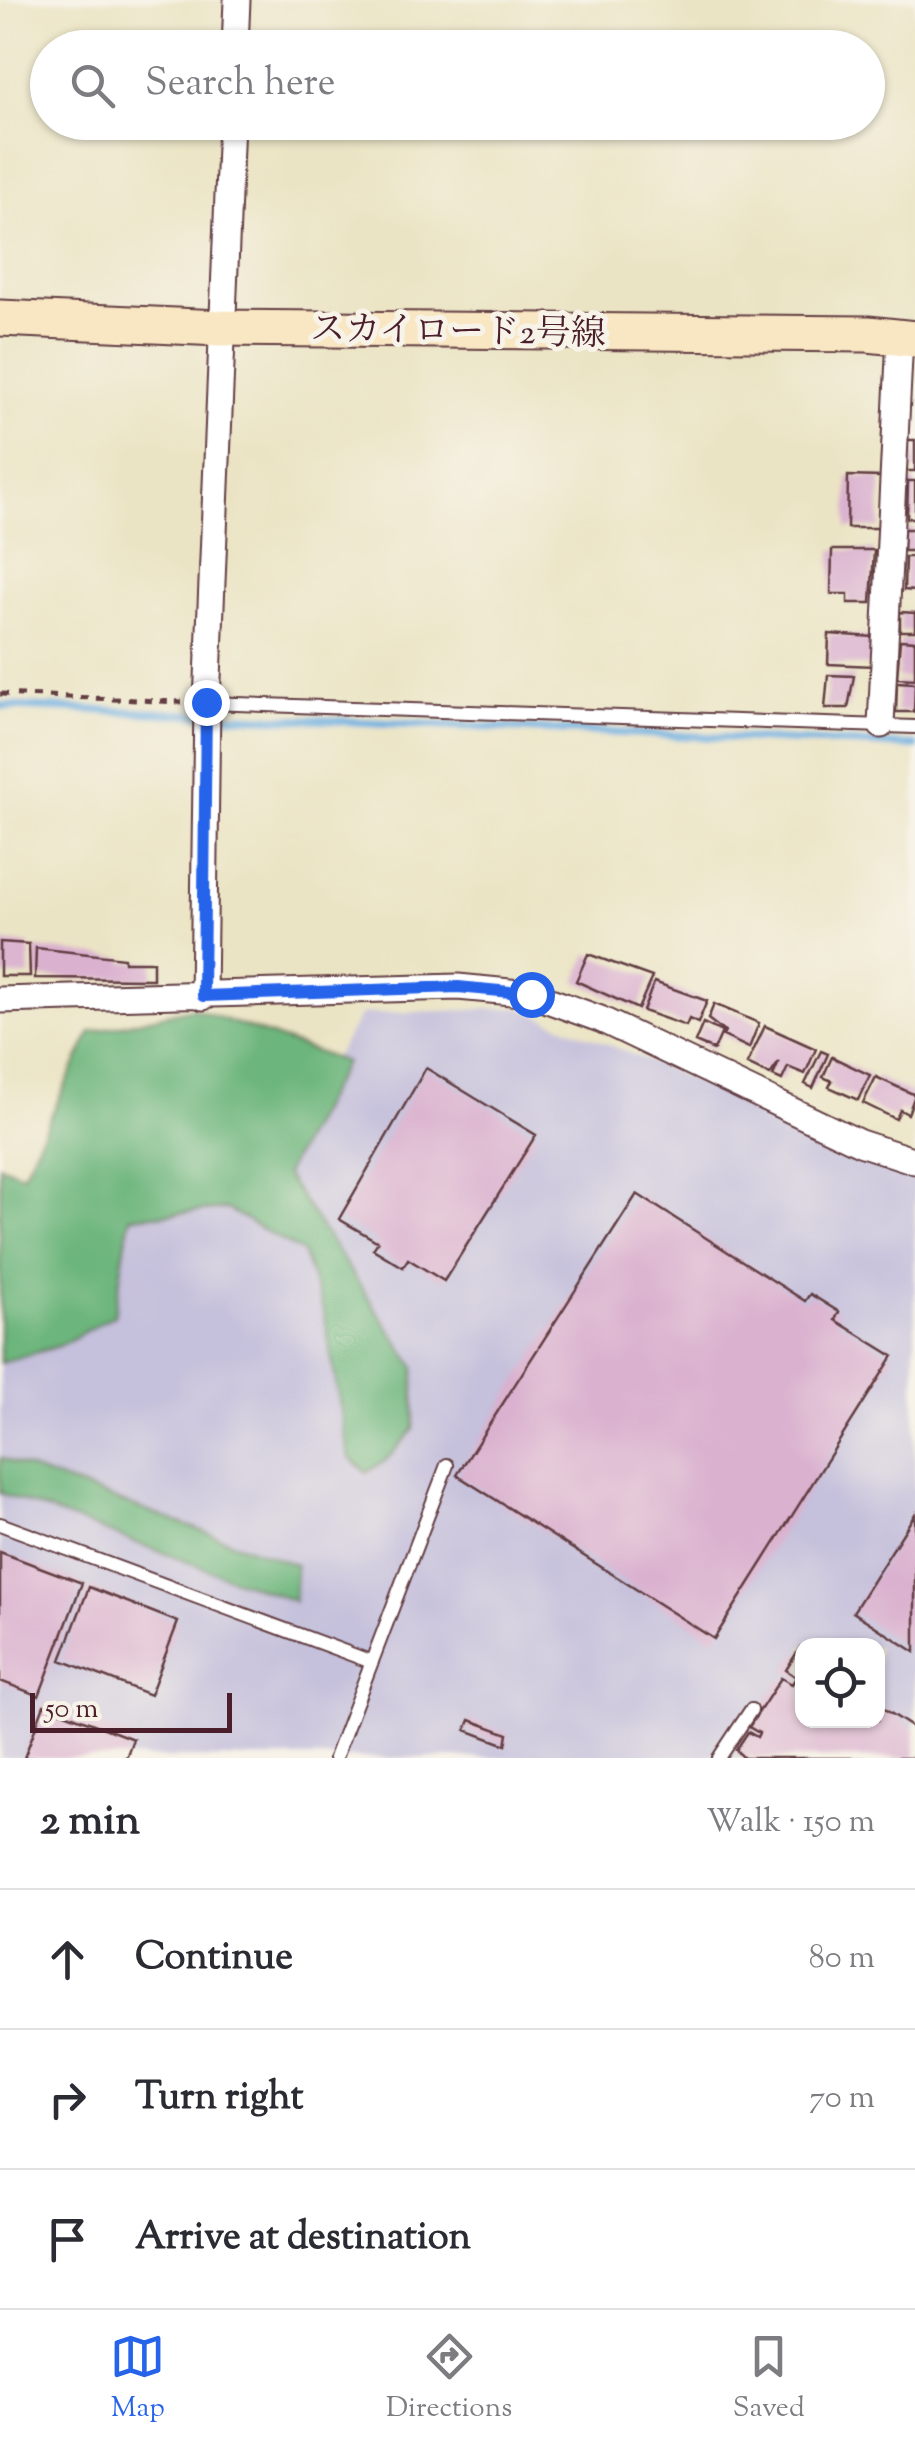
<!DOCTYPE html>
<html lang="en">
<head>
<meta charset="utf-8">
<style>
	body { margin:0; font-family:"Sorts Mill Goudy","Noto Serif JP",serif; background:#f7f7f7; color:#2b2b33 }
	.controls { position:absolute; right:30px; bottom:30px; display:grid; overflow:hidden; border-radius:20px; box-shadow:0 2px 8px #0004 }
	.controls button { width:90px; height:90px; display:grid; place-items:center; padding:0; border:0; border-bottom:2px solid #e1e1e2; background:#fff; color:#2b2b33; font:50px sans-serif }
	.scale { position:absolute; left:30px; bottom:25px; width:202px; box-sizing:border-box; padding-left:10px; border:5px solid #4a1f2b; border-top:0; font-size:28px; line-height:35px; white-space:nowrap; color:#4a1f2b; -webkit-text-stroke:8px #f7f3e8; paint-order:stroke }
	.stop { position:absolute; width:30px; height:30px; margin:-22px; border:8px solid #2563eb; border-radius:50%; background:#fff }
	.stop.end { background:#2563eb; border-color:#fff; box-shadow:0 2px 10px #0008 }
	.list { margin:0; padding:0; list-style:none }
	h2 { display:flex; justify-content:space-between; align-items:center; height:130px; margin:0; padding:0 40px; font-size:42px }
	h2 small { font-size:32px; font-weight:400; color:#7c7c81 }
	.list li { display:grid; grid-template-columns:65px 1fr auto; gap:30px; align-items:center; box-sizing:border-box; height:140px; padding:0 40px; border-top:2px solid #e1e1e2 }
	.list b { display:block; font-size:38px; white-space:nowrap }
	.list em { font-size:32px; font-style:normal; color:#7c7c81 }
	.icon { flex:none; width:55px; height:55px; fill:none; stroke:currentColor; stroke-width:2; stroke-linecap:round; stroke-linejoin:round }
	.map { position:relative; flex:none; width:915px; height:1758px; overflow:hidden }
	.search { position:absolute; background:#fff; box-shadow:0 2px 8px #0004; left:30px; right:30px; top:30px; height:110px; display:flex; align-items:center; gap:25px; box-sizing:border-box; padding:0 35px; border-radius:55px; color:#7c7c81; font-size:38px }
	.sheet { height:550px; background:#fff }
	nav { display:flex; justify-content:space-around; align-items:center; box-sizing:border-box; height:140px; border-top:2px solid #e1e1e2; background:#fff; font-size:28px; color:#7c7c81 }
	nav a { display:grid; justify-items:center; gap:5px }
	nav .on { color:#2563eb }
	.map>svg:first-child { display:block }
</style>
</head>
<body>
<div class="map">
<svg width="915" height="1758" viewBox="0 0 915 1758">
	<rect width="100%" height="100%" fill="#f7f3e8"/>
	<filter id="ink" filterUnits="userSpaceOnUse"><feTurbulence type="fractalNoise" baseFrequency=".01" numOctaves="2"/><feDisplacementMap in="SourceGraphic" scale="20" xChannelSelector="R" yChannelSelector="G"/><feConvolveMatrix kernelMatrix="1 2 1 2 8 2 1 2 1" color-interpolation-filters="sRGB"/></filter>
	<filter id="wash" filterUnits="userSpaceOnUse"><feTurbulence type="fractalNoise" baseFrequency=".0048" numOctaves="4" result="noise"/><feDisplacementMap in="SourceGraphic" scale="40" xChannelSelector="R" yChannelSelector="G"/><feGaussianBlur stdDeviation="2.25" result="paint"/><feColorMatrix in="noise" values="0 0 0 0 0 0 0 0 0 0 0 0 0 0 0 0 0 1.4 0 .05"/><feComposite in="paint" operator="in"/></filter>
	<g filter="url(#wash)">
		<rect width="100%" height="100%" fill="#ebe4c4"/>
		<path fill="#c5c0db" fill-rule="evenodd" d="M520,1008L885,1159L915,1179V1758H0V1269L122,1198L253,1192L361,1014ZM802,1646H878V1720H802Z"/>
		<path fill="#6cb57c" stroke="#5b6a54" stroke-width="2.5" d="M192,1008L345,1062L285,1174L415,1367L414,1429L385,1461L366,1472L349,1457L323,1309L302,1252L227,1209L130,1217L114,1315L59,1346L0,1363V1165L23,1174L91,1032Z
			M0,1458L296,1565L294,1601L0,1493Z"/>
		<g fill="none" stroke-linecap="round" stroke-linejoin="round">
			<path stroke="#6bade0" stroke-width="8" d="M0,706L915,746"/>
		</g>
		<g id="blocks">
			<path fill="#dab1cf" d="M906,440H915V471H906Z
				M848,476L881,477L880,528H847Z
				M908,481H915V518H907Z
				M904,529H915V551H903Z
				M832,550H874L871,603H848V594H831Z
				M905,557H915V591L904,590Z
				M900,612L915,613V631H900Z
				M829,634L874,637V666L828,664Z
				M900,640L915,641V679L897,678Z
				M828,675L854,676L848,708H825Z
				M897,682L915,683L914,712H896Z
				M0,942L29,944L30,976H0Z
				M36,948L124,958V962H153V979L35,978Z
				M588,954L652,977L638,1009L576,981Z
				M654,982L707,1001L698,1023L689,1019L686,1026L643,1011Z
				M714,1004L759,1023L749,1048L723,1036L725,1032L708,1019Z
				M703,1023L722,1032L714,1050L695,1042Z
				M765,1026L816,1049L805,1074L788,1067L782,1080L773,1076L779,1062L770,1075L747,1064Z
				M821,1051L828,1054L813,1088L805,1084Z
				M832,1057L870,1075L858,1100L829,1087L832,1081L823,1077Z
				M426,1068L536,1135L444,1281L408,1259L403,1267L373,1249L378,1242L339,1219Z
				M876,1077L915,1095L908,1114L900,1110L896,1119L863,1103Z
				M637,1194L805,1301L810,1294L839,1312L835,1320L893,1356L714,1639L457,1475Z
				M915,1514V1652L853,1612Z
				M0,1552L82,1583L39,1696L0,1681Z
				M89,1587L178,1622L150,1695L61,1660Z
				M799,1649L802,1720H878V1705L915,1729V1758H744L736,1750L748,1732L757,1737L759,1733L749,1727L781,1678L792,1684L796,1677L786,1670Z
				M44,1705L133,1739L126,1758H24Z
				M470,1720L508,1734L506,1745L466,1730Z"/>
		</g>
	</g>
	<g filter="url(#ink)">
		<use href="#blocks" fill-opacity="0" stroke="#623d42" stroke-width="2.5"/>
		<g fill="none" stroke-linecap="round" stroke-linejoin="round">
			<g stroke="#623d42" stroke-width="16">
				<path id="lane" d="M207,703L915,727
					M0,1524L372,1662
					M335,1758L447,1465
					M719,1758L751,1710"/>
			</g>
			<g stroke="#623d42" stroke-width="29">
				<path id="street" d="M235,48L237,0
					M881,725L900,337
					M203,997L207,703L231,122
					M0,1000L458,987L531,994L600,1019L860,1143L915,1161"/>
			</g>
			<g stroke="#623d42" stroke-width="39">
				<path id="secondary" d="M0,318L220,328L868,334L915,339"/>
			</g>
			<path stroke="#623d42" stroke-width="5" stroke-dasharray="8 8" stroke-linecap="butt" d="M0,694L182,702"/>
			<use href="#lane" stroke="#fff" stroke-width="12"/>
			<use href="#street" stroke="#fff" stroke-width="25"/>
			<use href="#secondary" stroke="#f9e7c3" stroke-width="35"/>
		</g>
	</g>
	<g fill="none" stroke-linecap="round" stroke-linejoin="round" filter="url(#ink)">
		<path stroke="#2563eb" stroke-width="12" d="M206,702L203,996L458,987L531,994"/>
	</g>
	<g text-anchor="middle" stroke-width="10" stroke-linejoin="round" paint-order="stroke">
		<g font-size="35" fill="#4a1f2b" stroke="#f7f3e8">
			<text transform="translate(458 330) rotate(1)" y="12">スカイロード2号線</text>
		</g>
	</g>
</svg>
<div class="controls">
<button><svg class="icon" aria-label="locate" viewBox="0 0 24 24"><circle cx="12" cy="12" r="6"/><path d="M12 2v4M12 18v4M2 12h4M18 12h4"/></svg></button>
</div>
<div class="scale">50 m</div>
<div class="stop" style="left:531px;top:994px"></div>
<div class="stop end" style="left:206px;top:702px"></div>
<div class="search"><svg class="icon" aria-label="search" viewBox="0 0 24 24"><circle cx="10" cy="10" r="6"/><path d="M15 15l6 6"/></svg>Search here</div>
</div>
<section class="sheet">
<h2>2 min<small>Walk · 150 m</small></h2>
<ul class="list">
<li><svg class="icon" aria-label="ahead" viewBox="0 0 24 24"><path d="M12 20V5M6 11l6-6 6 6"/></svg><div><b>Continue</b></div><em>80 m</em></li>
<li><svg class="icon" aria-label="right" viewBox="0 0 24 24"><path d="M7 20v-9h11M14 6l5 5-5 5"/></svg><div><b>Turn right</b></div><em>70 m</em></li>
<li><svg class="icon" aria-label="arrive" viewBox="0 0 24 24"><path d="M6 21V4h12l-3 4 3 4H6"/></svg><div><b>Arrive at destination</b></div></li>
</ul>
</section>
<nav>
<a class="on"><svg class="icon" aria-label="map" viewBox="0 0 24 24"><path d="M3 6l6-2 6 2 6-2v14l-6 2-6-2-6 2zM9 4v14M15 6v14"/></svg>Map</a>
<a><svg class="icon" aria-label="directions" viewBox="0 0 24 24"><path d="M12 3l9 9-9 9-9-9zM9 14v-3h6M13 9l2 2-2 2"/></svg>Directions</a>
<a><svg class="icon" aria-label="saved" viewBox="0 0 24 24"><path d="M7 4h10v16l-5-4-5 4z"/></svg>Saved</a>
</nav>
</body>
</html>
